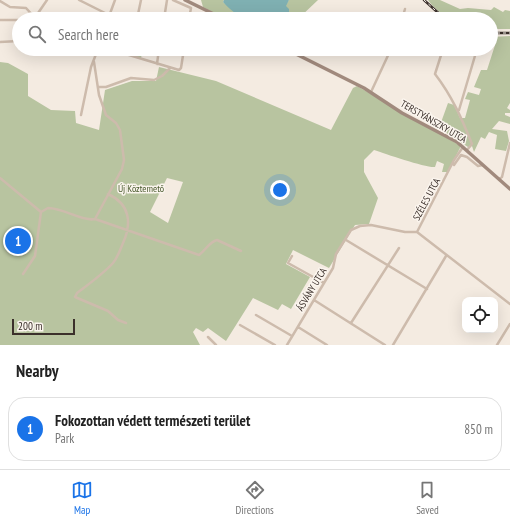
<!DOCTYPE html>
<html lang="en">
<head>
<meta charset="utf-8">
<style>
	body { margin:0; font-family:"PT Sans Narrow",sans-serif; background:#f2f2f2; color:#222 }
	.controls { position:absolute; right:12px; bottom:12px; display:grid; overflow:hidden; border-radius:8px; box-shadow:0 4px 16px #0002 }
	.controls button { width:36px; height:36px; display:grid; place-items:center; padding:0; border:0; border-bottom:1px solid #e0e0e0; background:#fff; color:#222; font:20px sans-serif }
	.scale { position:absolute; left:12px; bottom:10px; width:63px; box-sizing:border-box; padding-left:4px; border:2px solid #3b302b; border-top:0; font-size:11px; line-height:14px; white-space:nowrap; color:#3b302b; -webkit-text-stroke:3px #fbf5ee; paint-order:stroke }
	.you { position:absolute; left:280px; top:190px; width:14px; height:14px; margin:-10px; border:3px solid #fff; border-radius:50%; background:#1a73e8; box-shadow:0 0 0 6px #1a73e833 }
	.badge { display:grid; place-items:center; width:26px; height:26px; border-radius:50%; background:#1a73e8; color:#fff; font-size:13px; font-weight:700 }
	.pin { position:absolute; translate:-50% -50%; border:2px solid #fff; box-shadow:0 1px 4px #0006 }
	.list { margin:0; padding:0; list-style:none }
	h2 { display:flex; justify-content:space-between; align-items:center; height:52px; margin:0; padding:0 16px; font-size:17px }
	h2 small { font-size:13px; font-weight:400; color:#767676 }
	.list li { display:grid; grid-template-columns:26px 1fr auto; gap:12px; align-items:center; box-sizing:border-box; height:64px; margin:0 8px 8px; padding:0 8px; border:1px solid #e0e0e0; border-radius:16px }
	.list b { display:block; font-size:15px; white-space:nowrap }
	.list p { margin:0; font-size:13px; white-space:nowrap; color:#767676 }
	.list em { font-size:13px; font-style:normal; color:#767676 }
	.icon { flex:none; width:22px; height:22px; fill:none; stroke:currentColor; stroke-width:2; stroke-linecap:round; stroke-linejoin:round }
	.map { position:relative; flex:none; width:510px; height:345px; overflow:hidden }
	.search { position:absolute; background:#fff; box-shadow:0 4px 16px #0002; left:12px; right:12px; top:12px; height:44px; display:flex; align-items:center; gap:10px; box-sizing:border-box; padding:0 14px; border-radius:22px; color:#767676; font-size:15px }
	.sheet { height:124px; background:#fff }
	nav { display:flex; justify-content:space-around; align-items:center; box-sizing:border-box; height:56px; border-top:1px solid #e0e0e0; background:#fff; font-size:11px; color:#767676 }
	nav a { display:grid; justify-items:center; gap:2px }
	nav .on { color:#1a73e8 }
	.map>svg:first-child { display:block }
</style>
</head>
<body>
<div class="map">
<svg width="510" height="345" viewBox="0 0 510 345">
	<rect width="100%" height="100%" fill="#f4ebe1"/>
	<path fill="#b8c4a0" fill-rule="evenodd" d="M201,0H224L223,2L241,17L250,19H226L203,7Z
		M289,0H318L298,19L276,16L275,19H260L266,18L265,15L273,13L279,15Z
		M428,0H440L460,9L468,8L491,10L494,7L503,12L505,10L510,11V29H491V19C465,19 445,24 428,0Z
		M510,36V103L507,108L510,110V113H505V115L510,117V124L499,121L492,129L507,131L509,141L506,151L495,149L497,135L489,132L485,139L481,137L474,152L472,146L468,147L439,128L448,103L454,105L460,118H465L470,100L465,99L468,92L479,95L481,89L474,87L481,70H487L496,42H491V37Z
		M122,49H143L141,58L121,52Z
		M0,62L8,63L28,74V96L51,110L75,111L76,123L99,130L105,90L132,81H156L159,67L216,81L331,130L353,88L357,86L461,146L448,172H442L444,164L437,161L435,167C426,168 386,154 374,150L364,160V172L378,198L369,224L355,225L329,268L293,250L286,264L310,277L291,309L282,304L278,310L253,298L226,341L208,328L203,332L196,328L193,332L200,345H0ZM167,178L183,182L168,223L150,212Z"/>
	<path fill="#7fb0b2" d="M224,0H289L286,6L289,9V13L283,16L267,14L265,15L266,17C248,22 234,15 223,2Z"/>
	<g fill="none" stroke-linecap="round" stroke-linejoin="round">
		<path stroke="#cdbbac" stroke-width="2.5" d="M79,0L109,15
			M173,0L191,8L189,19
			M0,1L10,7L26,8L36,19
			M34,19L47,0
			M108,19L115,0
			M137,19L141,0
			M164,19L167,0
			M402,19L405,9
			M0,20H19
			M0,42L19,41
			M109,49L179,70L181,68L184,49
			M443,49L435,74C452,96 462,119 472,144L467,150
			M94,62L99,95L106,115L116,123L120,130L124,160L122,169L95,219
			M157,64L159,49
			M98,87H106L131,78L154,80L162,76L170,68
			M371,92L391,49
			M459,110L477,49
			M81,115L91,67L98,49
			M454,165L461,155L467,157L478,166L483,165
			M0,178L41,212
			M499,179L502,177L510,143
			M108,194C130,204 132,223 123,243C120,250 118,257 113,263C103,274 89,284 77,293L75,297L108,311L118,320L126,323
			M417,232L510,304
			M417,232L454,160L463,147
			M346,240L427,289
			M292,256L288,263L324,283
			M23,274L35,256L41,212L48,208C63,208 84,222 95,219L199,255C206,250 209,242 217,240L241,251
			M314,300L385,345
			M256,315L292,336
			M351,323L399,248
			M240,325L275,345
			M298,327L327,345
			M208,337L216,345
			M287,345L333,268L336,254L351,230L360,226L371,225L405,232H417
			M393,345L446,256
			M497,345L510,324"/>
		<path stroke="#a18a7d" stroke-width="3.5" d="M185,0L224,19
			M286,49L364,88L402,113L457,142L510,189"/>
		<g stroke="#3b302b" stroke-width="2.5">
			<path id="rail" d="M424,0L445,19
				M491,33H510"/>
		</g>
		<use href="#rail" stroke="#fbf5ee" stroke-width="1" stroke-dasharray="3" stroke-linecap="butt"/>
	</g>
	<g text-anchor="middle" stroke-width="3" stroke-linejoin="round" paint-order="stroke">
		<g font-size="10" fill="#3b302b" stroke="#fbf5ee">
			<text transform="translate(434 121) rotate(30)" y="4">TERSTYÁNSZKY UTCA</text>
			<text transform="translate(426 199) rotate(-62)" y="4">SZÉLES UTCA</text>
			<text transform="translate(311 289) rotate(-59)" y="4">ÁSVÁNY UTCA</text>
		</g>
		<g font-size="10" fill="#4a5a2e" stroke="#fbf5ee">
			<text x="141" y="192">Új Köztemető</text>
		</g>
	</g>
</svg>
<div class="controls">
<button><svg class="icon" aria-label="locate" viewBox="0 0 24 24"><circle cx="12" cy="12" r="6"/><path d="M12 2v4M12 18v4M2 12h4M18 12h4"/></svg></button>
</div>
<div class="scale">200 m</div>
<div class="you"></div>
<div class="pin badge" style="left:18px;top:241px">1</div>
<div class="search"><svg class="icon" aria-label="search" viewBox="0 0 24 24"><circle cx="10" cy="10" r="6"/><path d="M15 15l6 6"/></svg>Search here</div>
</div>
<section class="sheet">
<h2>Nearby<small></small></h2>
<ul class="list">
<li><span class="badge">1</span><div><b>Fokozottan védett természeti terület</b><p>Park</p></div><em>850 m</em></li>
</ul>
</section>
<nav>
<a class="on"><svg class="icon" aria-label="map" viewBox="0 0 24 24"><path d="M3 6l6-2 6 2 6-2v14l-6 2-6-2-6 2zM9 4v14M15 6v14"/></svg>Map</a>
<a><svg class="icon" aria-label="directions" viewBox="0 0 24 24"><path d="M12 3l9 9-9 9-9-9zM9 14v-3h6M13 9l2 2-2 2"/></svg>Directions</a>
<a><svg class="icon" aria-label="saved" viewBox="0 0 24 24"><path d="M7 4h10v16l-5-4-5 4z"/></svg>Saved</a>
</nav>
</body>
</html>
